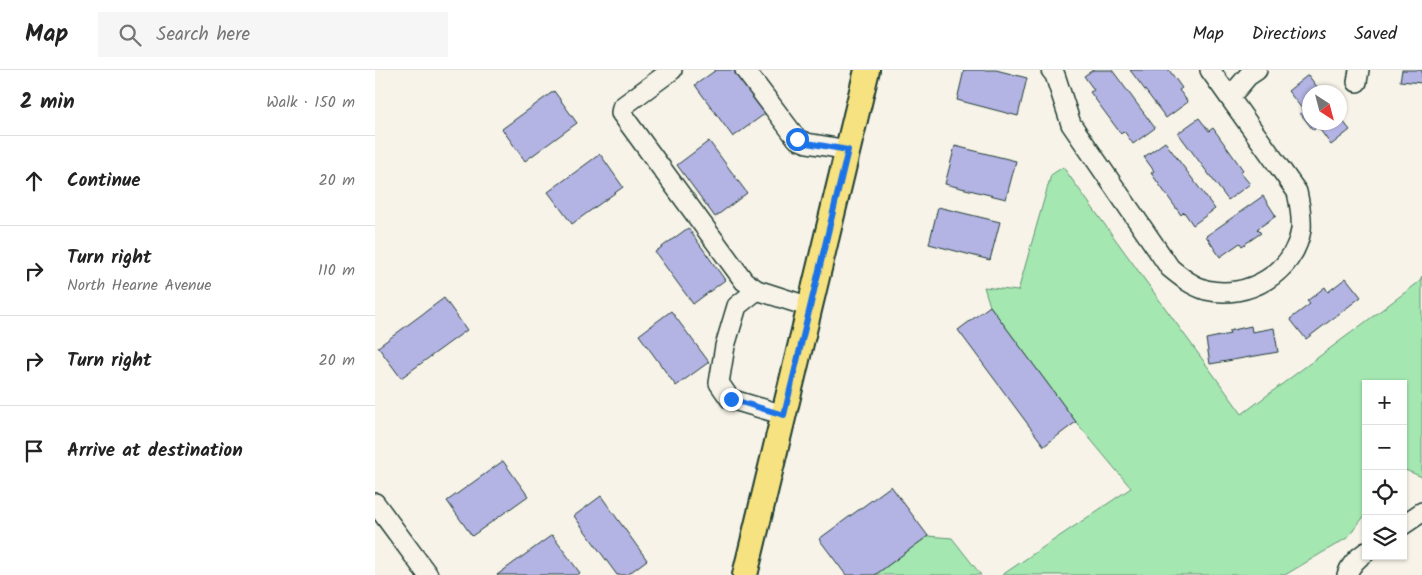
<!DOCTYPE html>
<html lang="en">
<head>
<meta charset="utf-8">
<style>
	body { margin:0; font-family:Kalam,sans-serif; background:#f6f6f6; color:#222 }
	.controls { position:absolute; right:15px; bottom:15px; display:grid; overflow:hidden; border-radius:0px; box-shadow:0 1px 4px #0004 }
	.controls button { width:45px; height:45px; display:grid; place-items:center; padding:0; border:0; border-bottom:1px solid #e0e0e0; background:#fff; color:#222; font:25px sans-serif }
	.compass { position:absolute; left:927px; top:15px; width:45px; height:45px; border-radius:50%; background:#fff; box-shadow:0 1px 4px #0004; rotate:144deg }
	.stop { position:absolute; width:15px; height:15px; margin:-11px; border:4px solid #1a73e8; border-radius:50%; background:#fff }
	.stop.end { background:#1a73e8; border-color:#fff; box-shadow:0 1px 5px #0008 }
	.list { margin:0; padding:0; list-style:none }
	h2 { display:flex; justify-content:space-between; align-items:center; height:65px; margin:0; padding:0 20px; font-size:21px }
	h2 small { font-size:16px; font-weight:400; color:#767676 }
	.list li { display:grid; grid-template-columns:32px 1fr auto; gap:15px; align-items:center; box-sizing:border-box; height:90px; padding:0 20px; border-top:1px solid #e0e0e0 }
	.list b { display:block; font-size:19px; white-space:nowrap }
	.list p { margin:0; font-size:16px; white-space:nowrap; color:#767676 }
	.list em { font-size:16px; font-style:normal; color:#767676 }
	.icon { flex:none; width:28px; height:28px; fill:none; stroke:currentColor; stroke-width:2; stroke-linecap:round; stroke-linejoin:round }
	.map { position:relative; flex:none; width:1047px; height:505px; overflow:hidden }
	header { display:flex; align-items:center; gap:30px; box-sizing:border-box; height:70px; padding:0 25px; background:#fff; border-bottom:1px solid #e0e0e0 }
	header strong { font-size:24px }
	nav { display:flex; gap:28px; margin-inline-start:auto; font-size:18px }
	.search { width:350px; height:45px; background:#f6f6f6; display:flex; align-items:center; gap:12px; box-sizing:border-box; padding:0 18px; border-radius:0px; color:#767676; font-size:19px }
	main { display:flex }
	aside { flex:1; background:#fff }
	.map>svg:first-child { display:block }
</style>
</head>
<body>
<header>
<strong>Map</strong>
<div class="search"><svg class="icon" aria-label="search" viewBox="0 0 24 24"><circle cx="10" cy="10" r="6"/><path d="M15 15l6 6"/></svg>Search here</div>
<nav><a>Map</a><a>Directions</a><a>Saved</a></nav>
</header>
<main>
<aside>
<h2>2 min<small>Walk · 150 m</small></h2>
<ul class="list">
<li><svg class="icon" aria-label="ahead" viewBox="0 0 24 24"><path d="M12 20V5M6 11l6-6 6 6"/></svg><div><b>Continue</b></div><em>20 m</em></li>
<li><svg class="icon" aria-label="right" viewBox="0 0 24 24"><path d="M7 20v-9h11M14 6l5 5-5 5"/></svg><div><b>Turn right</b><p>North Hearne Avenue</p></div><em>110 m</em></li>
<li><svg class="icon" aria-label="right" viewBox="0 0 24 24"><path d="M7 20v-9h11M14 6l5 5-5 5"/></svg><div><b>Turn right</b></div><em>20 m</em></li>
<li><svg class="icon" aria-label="arrive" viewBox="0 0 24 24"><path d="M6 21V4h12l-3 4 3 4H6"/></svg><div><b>Arrive at destination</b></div></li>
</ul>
</aside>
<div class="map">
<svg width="1047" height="505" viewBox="0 0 1047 505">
	<rect width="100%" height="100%" fill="#f7f3e8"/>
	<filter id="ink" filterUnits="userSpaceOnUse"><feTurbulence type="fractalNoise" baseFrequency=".02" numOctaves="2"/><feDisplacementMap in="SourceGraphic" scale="10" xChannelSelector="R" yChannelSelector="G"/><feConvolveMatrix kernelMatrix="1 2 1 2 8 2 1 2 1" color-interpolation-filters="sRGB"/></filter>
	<g filter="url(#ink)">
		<path fill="#a4e7b1" stroke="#629272" d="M688,97L867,344L1044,212L1047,206V407L1028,399V314H991V444L972,468L910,505H627L756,418L701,352L615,236L609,217L643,221L676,105Z
			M553,466L577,468L606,505H500Z"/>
		<path fill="#b3b3e4" stroke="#1f3d34" d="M341,0H360L391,43L358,67L320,15Z
			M589,0H621L652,8L643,46L582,30Z
			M718,0H737L780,58L758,74L749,61L746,64L715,22L719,20L709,6Z
			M755,0H794L807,18L804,20L813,32L791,48Z
			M1027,0H1047V13L1025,11Z
			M933,5L946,22H934V52H964V46L975,60L956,75L943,57L938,60L925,43L928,40L913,21Z
			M179,21L202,53L150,91L127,59Z
			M824,48L834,61L838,58L868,100L865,102L875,114L853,130L803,63Z
			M334,71L372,123L340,147L302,95Z
			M790,72L840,139L818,155L809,142L806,145L776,103L779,101L769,87Z
			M580,76L641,91L631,129L570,114Z
			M225,84L248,117L197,154L173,122Z
			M888,126L901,146L882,159L886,163L867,176L865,173L845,187L831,166Z
			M563,137L625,152L615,190L554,174Z
			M313,158L350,210L318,234L280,182Z
			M971,208L986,227L931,269L915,249L935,234L932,231L950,217L953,222Z
			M69,228L92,260L26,308L3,277Z
			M615,236L701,352L669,376L583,260Z
			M296,241L334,292L301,316L264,265Z
			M876,256L877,262L899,258L903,282L835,294L831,269L855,264L854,261Z
			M128,391L153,426L97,466L72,431Z
			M516,416L553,466L500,505H471L444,469Z
			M226,426L272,490L252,505H242L199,446Z
			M177,465L205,503L202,505H122Z"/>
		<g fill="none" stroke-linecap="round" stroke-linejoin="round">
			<g stroke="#1f3d34" stroke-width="22">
				<path id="minor" d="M297,0L247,37L246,43L369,211L382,220L435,237
					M370,0L422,69L432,73L473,80
					M676,0L680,5L696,54L795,198C806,207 817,216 831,220C872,230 919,203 926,160C927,146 925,135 922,122L835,0
					M982,12L984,0
					M855,27L873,6L882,0
					M382,220L362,236L350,276L344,313L355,329L409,345
					M0,433L53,505
					M1028,455L1047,442
					M972,505C975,495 982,488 991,482"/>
			</g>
			<g stroke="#1f3d34" stroke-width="28">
				<path id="major" d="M370,505L492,0"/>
			</g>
			<use href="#minor" stroke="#f7f3e8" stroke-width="19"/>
			<use href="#major" stroke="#f7e281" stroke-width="24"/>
		</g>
	</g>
	<g fill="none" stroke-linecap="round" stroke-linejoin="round" filter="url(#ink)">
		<path stroke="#1a73e8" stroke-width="6" d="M356,329L409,345L473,80L432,73L422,69"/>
	</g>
</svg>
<div class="controls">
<button>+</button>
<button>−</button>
<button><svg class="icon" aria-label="locate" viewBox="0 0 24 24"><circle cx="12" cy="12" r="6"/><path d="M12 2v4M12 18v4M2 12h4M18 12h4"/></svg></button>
<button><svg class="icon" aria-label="layers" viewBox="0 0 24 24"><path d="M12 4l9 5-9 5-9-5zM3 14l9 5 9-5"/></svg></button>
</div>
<svg class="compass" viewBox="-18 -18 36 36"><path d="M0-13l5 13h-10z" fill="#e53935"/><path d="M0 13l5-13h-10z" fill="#767676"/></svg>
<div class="stop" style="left:422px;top:69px"></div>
<div class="stop end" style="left:356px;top:329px"></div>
</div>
</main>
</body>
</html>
